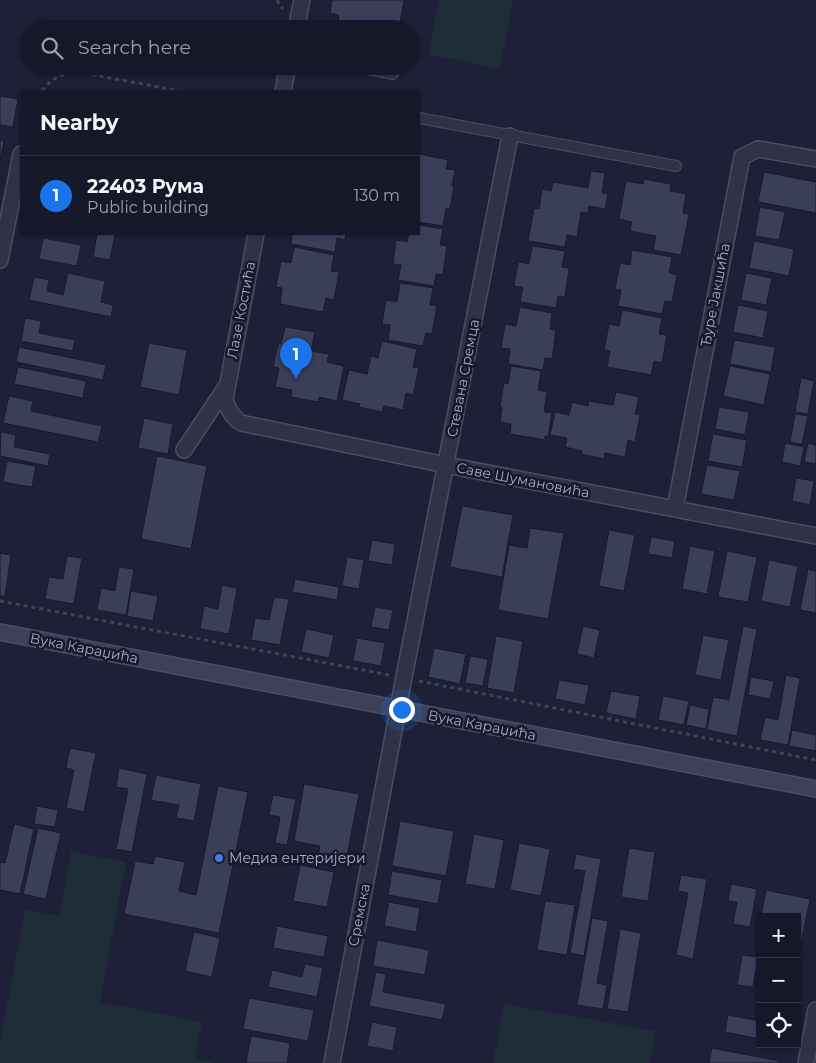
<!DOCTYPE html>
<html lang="en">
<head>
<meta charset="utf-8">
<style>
	body { margin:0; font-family:Montserrat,sans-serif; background:#232535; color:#f1f3f6 }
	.controls { position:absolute; right:15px; bottom:15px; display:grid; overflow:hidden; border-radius:0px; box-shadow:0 1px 4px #0004 }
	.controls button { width:45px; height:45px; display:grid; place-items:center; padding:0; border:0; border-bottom:1px solid #353746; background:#161829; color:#f1f3f6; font:25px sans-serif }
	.you { position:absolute; left:401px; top:709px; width:18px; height:18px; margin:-12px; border:4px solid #fff; border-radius:50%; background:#1a73e8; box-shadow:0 0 0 8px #1a73e833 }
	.badge { display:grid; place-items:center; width:32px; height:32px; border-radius:50%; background:#1a73e8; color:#fff; font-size:16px; font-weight:700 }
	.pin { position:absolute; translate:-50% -41px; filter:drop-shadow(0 1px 2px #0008) }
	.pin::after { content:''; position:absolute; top:26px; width:18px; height:15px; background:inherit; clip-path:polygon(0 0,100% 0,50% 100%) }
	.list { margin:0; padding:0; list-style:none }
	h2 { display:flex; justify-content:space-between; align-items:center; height:65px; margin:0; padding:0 20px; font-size:21px }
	h2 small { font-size:16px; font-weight:400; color:#9ea0a8 }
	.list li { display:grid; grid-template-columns:32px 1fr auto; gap:15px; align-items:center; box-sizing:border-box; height:80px; padding:0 20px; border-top:1px solid #353746 }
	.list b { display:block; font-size:19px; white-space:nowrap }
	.list p { margin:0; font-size:16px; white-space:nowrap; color:#9ea0a8 }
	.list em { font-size:16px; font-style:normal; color:#9ea0a8 }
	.icon { flex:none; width:28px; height:28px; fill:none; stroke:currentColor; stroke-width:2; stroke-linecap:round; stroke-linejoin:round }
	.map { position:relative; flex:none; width:816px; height:1063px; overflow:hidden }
	.search { position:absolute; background:#161829; box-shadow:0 1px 4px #0004; left:20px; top:20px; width:400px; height:55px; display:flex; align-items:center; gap:12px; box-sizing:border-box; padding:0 18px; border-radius:28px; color:#9ea0a8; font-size:19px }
	.panel { position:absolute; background:#161829; box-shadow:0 1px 4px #0004; left:20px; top:90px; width:400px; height:145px; border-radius:0px }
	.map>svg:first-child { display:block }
</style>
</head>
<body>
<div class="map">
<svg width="816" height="1063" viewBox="0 0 816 1063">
	<rect width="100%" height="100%" fill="#1d2037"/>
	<path fill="#1f2d38" d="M439,0H513L500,69L428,54Z
		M71,851L126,862L100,1002L202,1022L195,1059L216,1063H0V1042L25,910L59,916Z
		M504,1004L656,1031L650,1063H493Z"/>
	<path fill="#3a3e59" stroke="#181a2d" d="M332,0H404L399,29H337L339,15L330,13Z
		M0,96L18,99L13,127L0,125Z
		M0,140L4,141L0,162Z
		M419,154L448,160L446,169L455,170L452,186H454L450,209L446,208L443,226L419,222Z
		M591,171L605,173L602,193L608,194L605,209L589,206L588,213L581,212L577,237L567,235L565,247L528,241L534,208L539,209L542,189L551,191L553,182L588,188Z
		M764,172L816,182V213L758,202Z
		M644,179L671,184L670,191L686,194L683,213L689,214L681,255L653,250L656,236L630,231L632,222L619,219L626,181L643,184Z
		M760,207L785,212L779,240L755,236Z
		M419,225L443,229L440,245L447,246L443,275L436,274L434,286L398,280L401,265L393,264L396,240L407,242L409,234H419Z
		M97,234H115L110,260L93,257Z
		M292,234H346L345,240L337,238L335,252L291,244Z
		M43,238L81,245L77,266L39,259Z
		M754,241L794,249L789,276L749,268Z
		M532,246L565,251L562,267L569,268L565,297L558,296L556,308L520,302L523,287L514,286L518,262L529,264Z
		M294,247L334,255L331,271L339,272L334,300L326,298L323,312L280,304L282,288L276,287L281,261L291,263Z
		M632,250L672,257L669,273L677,275L672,302L665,301L662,314L618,306L621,290L615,289L620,263L630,265Z
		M68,273L105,281L101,302L113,305L111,317L29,300L34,277L49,280L47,291L63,295Z
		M746,273L772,278L766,305L741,300Z
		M400,283L433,288L430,305L437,306L432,334L426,333L423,346L388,340L390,325L382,324L386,300L397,302Z
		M738,305L768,311L763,338L733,332Z
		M520,307L552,313L550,329L556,330L552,359L545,358L543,370L508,364L510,349L501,348L505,324L516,326Z
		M622,310L662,318L659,334L667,335L662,363L654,361L651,375L607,367L610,351L604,350L609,324L619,326Z
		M25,318L41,321L39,333L75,340L73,351L21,341Z
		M285,327L315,332L311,351L329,354L327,362L344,366L337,401L319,397L318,402L291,397L292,390L275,387L279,368L273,367L278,344H281Z
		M734,340L775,347L771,372L730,364Z
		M382,341L417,349L413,367L419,368L413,395L406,393L403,410L384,406L382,412L359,407L360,404L342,400L349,370L367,374L371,356L378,358Z
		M149,343L187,350L179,395L140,387Z
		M19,347L106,365L103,380L16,362Z
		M511,366L541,371L538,390L547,392L544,412L552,413L548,437L545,436V440L510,434L511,424L500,422L502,407L500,406L504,383L508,384Z
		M730,366L770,374L764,405L723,396Z
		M18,367L86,381L83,398L14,384Z
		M801,378L814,381L808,414L795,412Z
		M616,392L639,397L635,414L640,415L635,442L628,440L625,457L605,453L604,459L581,454L582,451L565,447L567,438L550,435L555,412L569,415L572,402L588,406L589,401L613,405Z
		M9,396L33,401L31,411L102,426L98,442L3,423Z
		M719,407L749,412L745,435L715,429Z
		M795,414L808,416L802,444L790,442Z
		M144,418L173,424L168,454L138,448Z
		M1,432L16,435L14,447L50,454L48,466L0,456Z
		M713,434L747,440L742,467L708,461Z
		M785,443L804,447L800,466L782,462Z
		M808,443L816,445V464L804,462Z
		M157,456L207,466L191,549L141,539Z
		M7,461L36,466L32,487L3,482Z
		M707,465L740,471L734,500L701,494Z
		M796,478L814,481L810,505L792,501Z
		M462,506L513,515L502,577L450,567Z
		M530,528L564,533L548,619L498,610L509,545L527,548Z
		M609,530L635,535L624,591L599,586Z
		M651,537L675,541L672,558L648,554Z
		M372,540L395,544L392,565L368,561Z
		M690,546L715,551L707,594L682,589Z
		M727,551L757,557L748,602L718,597Z
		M0,553L11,555L5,596H0Z
		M67,556L82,558L74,604L45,599L49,577L63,579Z
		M347,557L364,560L359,589L342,586Z
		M769,560L798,566L790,607L761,601Z
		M119,567L134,569L126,615L97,610L101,588L115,591Z
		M808,569L816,571V613L800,610Z
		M295,579L339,587L337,600L292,592Z
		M222,585L237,588L229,634L200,629L204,606L218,609Z
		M131,591L158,596L153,621L127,616Z
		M274,597L289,599L280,645L251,640L255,618L269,620Z
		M375,607L393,610L389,630L371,627Z
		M583,626L600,630L594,658L577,654Z
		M743,626L757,629L737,736L707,730L713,697L729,700Z
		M306,629L334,635L329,658L301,652Z
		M703,635L729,640L721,680L695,675Z
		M496,636L523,641L514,693L487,688Z
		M357,638L385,643L381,666L353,661Z
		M434,648L466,654L460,684L428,677Z
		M470,656L488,659L483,686L465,683Z
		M786,675L800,678L788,745L760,740L765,717L778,720Z
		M751,677L774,681L770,699L748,695Z
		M559,680L589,685L585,705L555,699Z
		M611,691L640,696L636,719L606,713Z
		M663,696L689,701L684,725L658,720Z
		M690,705L709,709L706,729L686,725Z
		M792,730L816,735V751L789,746Z
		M70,748L96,753L84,812L66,808L74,770L66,768Z
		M119,768L147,774L132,852L116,849L128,789L116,787Z
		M156,775L201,784L194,821L176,818L179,805L151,800Z
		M304,784L359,794L346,861L318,856L320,846L294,841Z
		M218,786L248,792L219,933L124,914L135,861L153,864L155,856L185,862L179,891L196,895Z
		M273,795L296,799L287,845L275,843L280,817L269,815Z
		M37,806L58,810L55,827L34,824Z
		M400,821L454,831L446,876L392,866Z
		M14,824L34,829L20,894L0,890V862L5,863Z
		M38,828L61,833L46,899L23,894Z
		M474,834L504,840L495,889L465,884Z
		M519,843L550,849L541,896L510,890Z
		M629,848L655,852L648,901L621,897Z
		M576,854L601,859L584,956L570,953L585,871L573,869Z
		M300,865L334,872L327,907L293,901Z
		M392,871L442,880L438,904L388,895Z
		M681,875L707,879L693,959L676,955L688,893L678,891Z
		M731,884L757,889L750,927L733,924L737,902L728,901Z
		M766,890L810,899L800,950L797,949V917L761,916Z
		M545,901L575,905L567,955L537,950Z
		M389,902L420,908L416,932L384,926Z
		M592,918L608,921L597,983L607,985L603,1009L577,1005Z
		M277,926L328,936L324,957L273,948Z
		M620,929L641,933L628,1012L607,1009Z
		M194,932L220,938L212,977L185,971Z
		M377,940L429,950L425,975L373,966Z
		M742,955L758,957L753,987L737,985Z
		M305,964L323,968L317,997L268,987L272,970L302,977Z
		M376,972L386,974L383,992L446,1004L442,1020L369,1006Z
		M249,998L314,1010L308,1041L243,1029Z
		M728,1015L760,1021V1039L725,1032Z
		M372,1022L397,1027L393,1051L367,1046Z
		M251,1036L290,1043L287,1063H246Z
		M712,1048L779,1061L778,1063H709Z"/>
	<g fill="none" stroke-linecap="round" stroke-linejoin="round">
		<g stroke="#4b4d62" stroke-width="12">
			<path id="lane" d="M353,66L393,74
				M419,118L676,166"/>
		</g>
		<g stroke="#4b4d62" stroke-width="18">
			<path id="street" d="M296,29L302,0
				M283,91L288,66
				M256,234L225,399C228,410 232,416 241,423L446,465L816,536
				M0,260L21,154
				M184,450L226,387
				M675,509L742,157L758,149L816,159
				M332,1063L404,677L510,136
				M806,1063L816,1010"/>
		</g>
		<g stroke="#4b4d62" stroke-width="18">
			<path id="secondary" d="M0,632L816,789"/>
		</g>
		<path stroke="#394952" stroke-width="3" stroke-dasharray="4 4" stroke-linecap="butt" d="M277,0L283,9
			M42,91C52,78 62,73 78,72L180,91
			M0,601L389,675
			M419,681L816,760"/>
		<use href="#lane" stroke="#303347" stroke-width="10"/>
		<use href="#street" stroke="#303347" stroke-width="15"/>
		<use href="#secondary" stroke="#3e405b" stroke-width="15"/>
	</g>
	<circle fill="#3f7fe0" stroke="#16182b" stroke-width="2" cx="219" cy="858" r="5"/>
	<g text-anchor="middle" stroke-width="5" stroke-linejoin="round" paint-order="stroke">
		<g font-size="14" fill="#a9acc5" stroke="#16182b">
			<text transform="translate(715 295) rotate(-79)" y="5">Ђуре Јакшића</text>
			<text transform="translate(241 310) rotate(-79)" y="5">Лазе Костића</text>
			<text transform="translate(463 378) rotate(-79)" y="5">Стевана Сремца</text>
			<text transform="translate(523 480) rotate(11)" y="5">Саве Шумановића</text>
			<text transform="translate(84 648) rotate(11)" y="5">Вука Караџића</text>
			<text transform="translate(482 725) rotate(11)" y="5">Вука Караџића</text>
			<text transform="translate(359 915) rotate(-79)" y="5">Сремска</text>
		</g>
		<g font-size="14" fill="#a9acc5" stroke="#16182b" text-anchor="start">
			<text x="229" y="863">Медиа ентеријери</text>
		</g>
	</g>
</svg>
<div class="controls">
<button>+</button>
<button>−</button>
<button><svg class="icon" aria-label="locate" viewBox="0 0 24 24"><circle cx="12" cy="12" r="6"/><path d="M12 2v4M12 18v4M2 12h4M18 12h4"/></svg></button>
</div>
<div class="you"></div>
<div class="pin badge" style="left:296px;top:379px">1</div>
<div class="search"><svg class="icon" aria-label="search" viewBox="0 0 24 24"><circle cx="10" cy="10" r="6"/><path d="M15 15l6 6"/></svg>Search here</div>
<section class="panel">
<h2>Nearby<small></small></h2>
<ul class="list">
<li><span class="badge">1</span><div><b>22403 Рума</b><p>Public building</p></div><em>130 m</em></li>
</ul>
</section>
</div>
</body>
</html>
